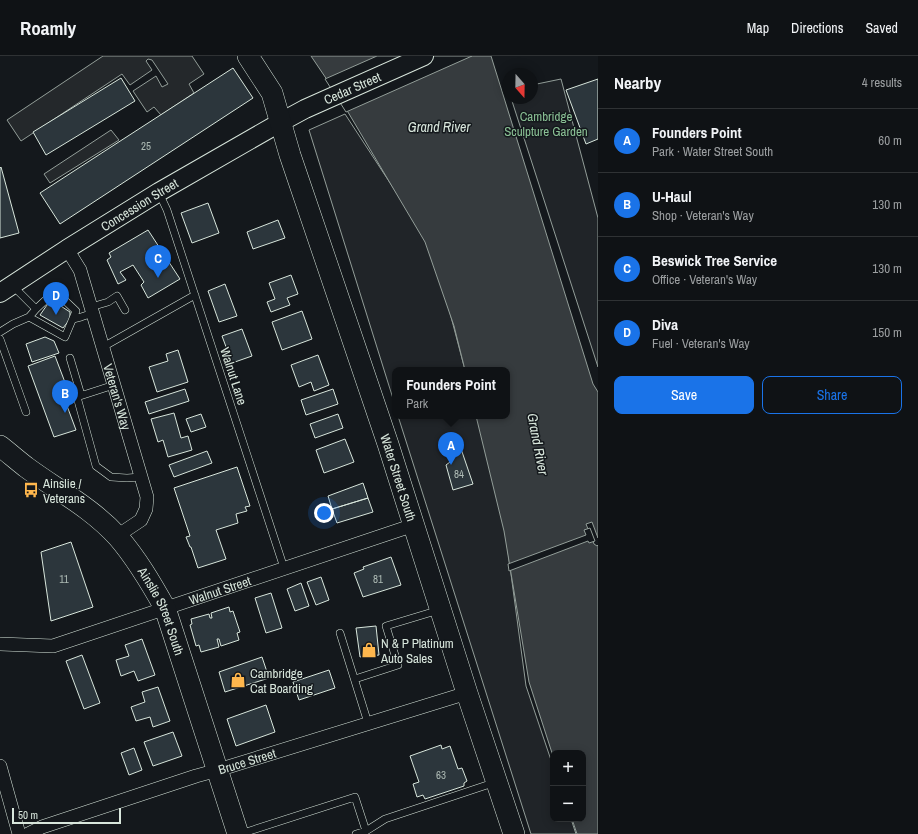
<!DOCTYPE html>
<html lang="en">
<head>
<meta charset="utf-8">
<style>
	body { margin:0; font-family:"Archivo Narrow",sans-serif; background:#181b1e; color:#f1f3f6 }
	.controls { position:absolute; right:12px; bottom:12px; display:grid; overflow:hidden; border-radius:8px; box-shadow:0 2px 10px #0003 }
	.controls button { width:36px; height:36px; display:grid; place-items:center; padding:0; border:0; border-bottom:1px solid #2f3234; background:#0f1215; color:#f1f3f6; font:20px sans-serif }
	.compass { position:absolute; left:502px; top:12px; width:36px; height:36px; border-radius:50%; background:#0f1215; box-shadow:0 2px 10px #0003; rotate:160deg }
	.scale { position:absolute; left:12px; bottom:10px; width:109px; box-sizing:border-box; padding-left:4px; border:2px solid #d8e6dc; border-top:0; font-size:11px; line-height:14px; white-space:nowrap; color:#d8e6dc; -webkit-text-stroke:3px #14181c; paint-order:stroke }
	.you { position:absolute; left:324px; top:457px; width:14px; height:14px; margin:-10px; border:3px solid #fff; border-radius:50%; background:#1a73e8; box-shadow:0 0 0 6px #1a73e833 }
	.badge { display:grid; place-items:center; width:26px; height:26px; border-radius:50%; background:#1a73e8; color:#fff; font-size:13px; font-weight:700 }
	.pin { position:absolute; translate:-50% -33px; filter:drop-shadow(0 1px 2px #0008) }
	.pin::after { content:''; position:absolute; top:21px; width:14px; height:12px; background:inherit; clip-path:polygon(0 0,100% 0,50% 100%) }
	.popup { position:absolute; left:392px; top:311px; width:118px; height:52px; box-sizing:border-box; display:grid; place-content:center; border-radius:8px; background:#0f1215; filter:drop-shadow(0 1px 3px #0005); font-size:13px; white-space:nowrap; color:#9b9ea0 }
	.popup b { font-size:15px; color:#f1f3f6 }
	.popup::after { content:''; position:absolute; left:50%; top:100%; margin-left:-8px; border:8px solid transparent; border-top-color:#0f1215 }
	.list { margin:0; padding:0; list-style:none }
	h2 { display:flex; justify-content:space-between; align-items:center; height:52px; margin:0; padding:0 16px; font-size:17px }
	h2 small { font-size:13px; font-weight:400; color:#9b9ea0 }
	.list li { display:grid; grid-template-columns:26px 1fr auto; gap:12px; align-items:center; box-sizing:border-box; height:64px; padding:0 16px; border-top:1px solid #2f3234 }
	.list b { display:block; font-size:15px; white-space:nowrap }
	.list p { margin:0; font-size:13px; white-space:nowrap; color:#9b9ea0 }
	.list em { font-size:13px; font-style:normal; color:#9b9ea0 }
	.actions { display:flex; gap:8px; padding:12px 16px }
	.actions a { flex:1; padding:9px 0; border:1px solid #1a73e8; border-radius:8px; text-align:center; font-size:14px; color:#1a73e8 }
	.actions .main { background:#1a73e8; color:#fff }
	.map { position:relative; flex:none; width:598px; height:778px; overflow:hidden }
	header { display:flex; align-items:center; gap:24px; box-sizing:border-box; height:56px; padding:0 20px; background:#0f1215; border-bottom:1px solid #2f3234 }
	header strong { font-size:19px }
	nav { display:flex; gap:22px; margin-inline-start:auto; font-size:14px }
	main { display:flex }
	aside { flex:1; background:#0f1215 }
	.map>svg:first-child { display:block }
</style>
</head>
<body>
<header>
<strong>Roamly</strong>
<nav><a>Map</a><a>Directions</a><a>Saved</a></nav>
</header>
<main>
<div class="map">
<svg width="598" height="778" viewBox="0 0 598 778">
	<rect width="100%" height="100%" fill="#14181c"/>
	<path fill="#202428" stroke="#939e99" d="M561,23L598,162V311L511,42H532V29Z
		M345,58L428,185L450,257L465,314H395V349L309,74Z
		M398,360H477L504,466L526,630L553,710V763H571L576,778H531Z"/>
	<path fill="#24282b" stroke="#939e99" d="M103,0H192L204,18L189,28L194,37L161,59L154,51L147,56L133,35L156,20L162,31L168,28L152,4L148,3L146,5L152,14L130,29L122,18L21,85L7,64Z
		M111,74L119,84L50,127L44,118Z"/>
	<path fill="#363b3e" stroke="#939e99" d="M311,0H491L593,328L598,336V482L592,466L586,468L594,488L597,490L598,489V778H577L572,763H583V697H553V700L529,626L504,475L476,360H507V314H465L454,270L425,186L342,46Z"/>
	<path fill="#14181c" stroke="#939e99" d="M377,0H472L346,56L325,23Z
		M590,472L595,485L589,487L588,485L509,515L508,508L586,479L584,474Z"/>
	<path fill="#2c363c" stroke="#d8e6dc" d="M233,12L253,42L60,168L40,137Z
		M121,22L135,45L46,99L33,76Z
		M598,23V83L586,88L566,34Z
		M1,111L19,177L0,182V112Z
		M208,147L219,177L192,187L181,157Z
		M278,164L285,182L253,193L247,176Z
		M148,174L180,223L148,242L141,229L144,226L133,209L120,216L126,224L118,228L107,204L111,201L109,197Z
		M291,219L298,238L287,242L290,249L271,256L267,246L275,243L269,227Z
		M225,228L237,260L219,266L208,235Z
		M53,245L70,256V263L63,272L40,259L47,249Z
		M302,255L312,283L282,294L272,266Z
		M242,273L252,300L232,307L222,280Z
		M45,281L54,285L59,297L32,306L26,288Z
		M178,294L188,326L157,336L149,311L168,305L166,298Z
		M318,299L329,329L314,335L311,326L299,331L291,309Z
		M55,300L66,329L60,331L76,374L54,381L28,310Z
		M185,333L189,345L149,358L145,346Z
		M333,333L338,348L306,359L301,344Z
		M174,357L181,382L188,380L192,394L168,401L163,384L158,386L151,363Z
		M201,358L206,371L191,376L186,363Z
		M338,358L343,372L315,382L310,368Z
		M345,383L354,406L324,417L316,394Z
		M458,384L473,428L453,434L446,409L450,406L444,389Z
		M207,395L212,407L174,421L169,409Z
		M237,411L250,450L245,451L247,455L236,458L238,467L216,474L226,503L198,512L191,491H190L186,481L190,480L174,432Z
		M363,427L368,442L332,453L328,440Z
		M368,442L373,456L337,467L332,453Z
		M71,486L93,551L51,565L41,496Z
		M391,501L401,529L363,541L354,517L364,513L363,511Z
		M321,521L329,544L316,549L307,526Z
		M301,527L309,550L295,555L287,533Z
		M271,537L282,572L266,577L255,542Z
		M229,551L230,556L233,555L240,576L237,577L239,584L221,590L219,583H217L219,591L201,596L199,589L196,590L190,569L192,568L191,563L209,558L210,562H212L211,557Z
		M376,570L379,599L360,601L356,572Z
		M142,583L155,619L138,625L134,615L121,620L116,604L129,600L125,589Z
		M82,599L100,647L84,653L66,605Z
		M262,601L269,622L225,636L219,616Z
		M329,614L335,632L299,644L293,626Z
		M158,631L170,665L153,671L150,661L136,665L131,651L145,646L142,636Z
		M266,649L275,676L236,690L227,663Z
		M173,676L182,700L153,710L144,686Z
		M441,689L442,693L450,690L458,713L462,712L467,725L464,727V730L425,743L423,739L417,741L413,728L419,726L410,700Z
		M134,692L142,714L129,719L121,697Z"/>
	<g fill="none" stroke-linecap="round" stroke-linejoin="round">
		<g stroke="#d8e6dc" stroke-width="8">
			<path id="service" d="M159,137L167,154L284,512
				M12,229L36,253L55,235L76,255L65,281L29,261L36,253
				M91,251L108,246L117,240L125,254
				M73,263L81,261L93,257
				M0,276L13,268L29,261
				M0,283L26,356
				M103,291L195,239
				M70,302L81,339
				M114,329L77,341L96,410L111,421L127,422L141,421
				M340,577L368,667
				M355,623L398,609L386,570L439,554
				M240,778L355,741L366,775
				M356,778L366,775L385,763L496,726"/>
		</g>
		<g stroke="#d8e6dc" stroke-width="14">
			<g id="minor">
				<path id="s1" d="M67,193L80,214L147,441L146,453L141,464L117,480"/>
				<path id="s2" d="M0,588L53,590L414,469"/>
				<path d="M0,710L19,778"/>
				<path id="s3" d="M28,778L42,771L196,720L218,714L467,637"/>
			</g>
		</g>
		<g stroke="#d8e6dc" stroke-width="20">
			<g id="secondary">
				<path id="s4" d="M0,237L67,193L159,136L281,66L305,53L424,0"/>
			</g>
		</g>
		<g stroke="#d8e6dc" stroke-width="22">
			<g id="primary">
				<path id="s5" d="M248,0L272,37L290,99L388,388L467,637L514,778"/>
				<path id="s6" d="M0,390C9,397 17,404 26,411C57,434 92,452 118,481C137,503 151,527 165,552L238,778"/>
			</g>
		</g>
		<use href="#service" stroke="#14181c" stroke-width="7"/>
		<use href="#minor" stroke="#14181c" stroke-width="13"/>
		<use href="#secondary" stroke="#14181c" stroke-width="18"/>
		<use href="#primary" stroke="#14181c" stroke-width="21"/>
	</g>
	<defs>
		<g id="bus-bare" transform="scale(1.2)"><path d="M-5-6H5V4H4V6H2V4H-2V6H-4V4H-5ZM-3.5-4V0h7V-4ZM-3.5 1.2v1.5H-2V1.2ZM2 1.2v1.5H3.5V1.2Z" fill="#ffb74d" stroke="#14181c" stroke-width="2.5" paint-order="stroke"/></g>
		<g id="shop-bare" transform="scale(1.2)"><path d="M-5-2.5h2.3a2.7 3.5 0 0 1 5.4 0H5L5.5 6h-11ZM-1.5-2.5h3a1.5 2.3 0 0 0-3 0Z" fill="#ffb74d" stroke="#14181c" stroke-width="2.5" paint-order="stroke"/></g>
	</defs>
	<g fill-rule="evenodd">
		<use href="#bus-bare" x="31" y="434"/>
		<use href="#shop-bare" x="369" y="594"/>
		<use href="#shop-bare" x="238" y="624"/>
	</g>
	<g text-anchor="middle" stroke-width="3" stroke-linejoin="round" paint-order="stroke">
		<g font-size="11" fill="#adbab4">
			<text x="146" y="94">25</text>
			<text x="459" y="422">84</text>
			<text x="64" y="527">11</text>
			<text x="378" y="527">81</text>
			<text x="441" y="723">63</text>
		</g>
		<g font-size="13" fill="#d8e6dc" stroke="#14181c">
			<text dy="5" stroke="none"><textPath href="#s4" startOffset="408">Cedar Street</textPath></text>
			<text dy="5" stroke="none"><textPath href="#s4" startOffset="165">Concession Street</textPath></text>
			<text transform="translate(234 320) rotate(72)" y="5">Walnut Lane</text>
			<text dy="5" stroke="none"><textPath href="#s1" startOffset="157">Veteran's Way</textPath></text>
			<text dy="5" stroke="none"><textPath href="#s5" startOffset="449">Water Street South</textPath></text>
			<text dy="5" stroke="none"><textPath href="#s2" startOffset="229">Walnut Street</textPath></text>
			<text dy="5" stroke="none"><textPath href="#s6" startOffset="236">Ainslie Street South</textPath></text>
			<text dy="5" stroke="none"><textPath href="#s3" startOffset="231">Bruce Street</textPath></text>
		</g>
		<g font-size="13" fill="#8ac095" stroke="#14181c">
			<text x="546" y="65">Cambridge<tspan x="546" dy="15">Sculpture Garden</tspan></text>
		</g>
		<g font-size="13" fill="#d8e6dc" stroke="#14181c" text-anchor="start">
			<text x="43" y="432">Ainslie /<tspan x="43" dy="15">Veterans</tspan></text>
			<text x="381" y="592">N &amp; P Platinum<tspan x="381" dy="15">Auto Sales</tspan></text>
			<text x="250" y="622">Cambridge<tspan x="250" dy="15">Cat Boarding</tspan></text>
		</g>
		<g font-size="14" font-style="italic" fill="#d8e6dc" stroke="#14181c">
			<text x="439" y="76">Grand River</text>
			<text transform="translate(538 388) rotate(79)" y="5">Grand River</text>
		</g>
	</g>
</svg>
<div class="controls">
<button>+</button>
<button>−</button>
</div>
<svg class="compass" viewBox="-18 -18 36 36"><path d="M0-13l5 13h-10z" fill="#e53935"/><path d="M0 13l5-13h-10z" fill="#9b9ea0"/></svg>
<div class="scale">50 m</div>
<div class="you"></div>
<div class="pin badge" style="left:451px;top:409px">A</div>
<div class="popup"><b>Founders Point</b>Park</div>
<div class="pin badge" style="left:65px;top:357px">B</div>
<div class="pin badge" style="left:158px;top:222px">C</div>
<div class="pin badge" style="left:56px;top:259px">D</div>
</div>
<aside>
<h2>Nearby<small>4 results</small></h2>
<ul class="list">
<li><span class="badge">A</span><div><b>Founders Point</b><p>Park · Water Street South</p></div><em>60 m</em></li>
<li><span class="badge">B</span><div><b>U-Haul</b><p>Shop · Veteran's Way</p></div><em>130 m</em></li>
<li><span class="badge">C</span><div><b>Beswick Tree Service</b><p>Office · Veteran's Way</p></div><em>130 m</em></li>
<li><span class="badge">D</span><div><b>Diva</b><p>Fuel · Veteran's Way</p></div><em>150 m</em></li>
</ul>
<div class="actions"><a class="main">Save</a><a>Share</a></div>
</aside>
</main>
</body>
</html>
